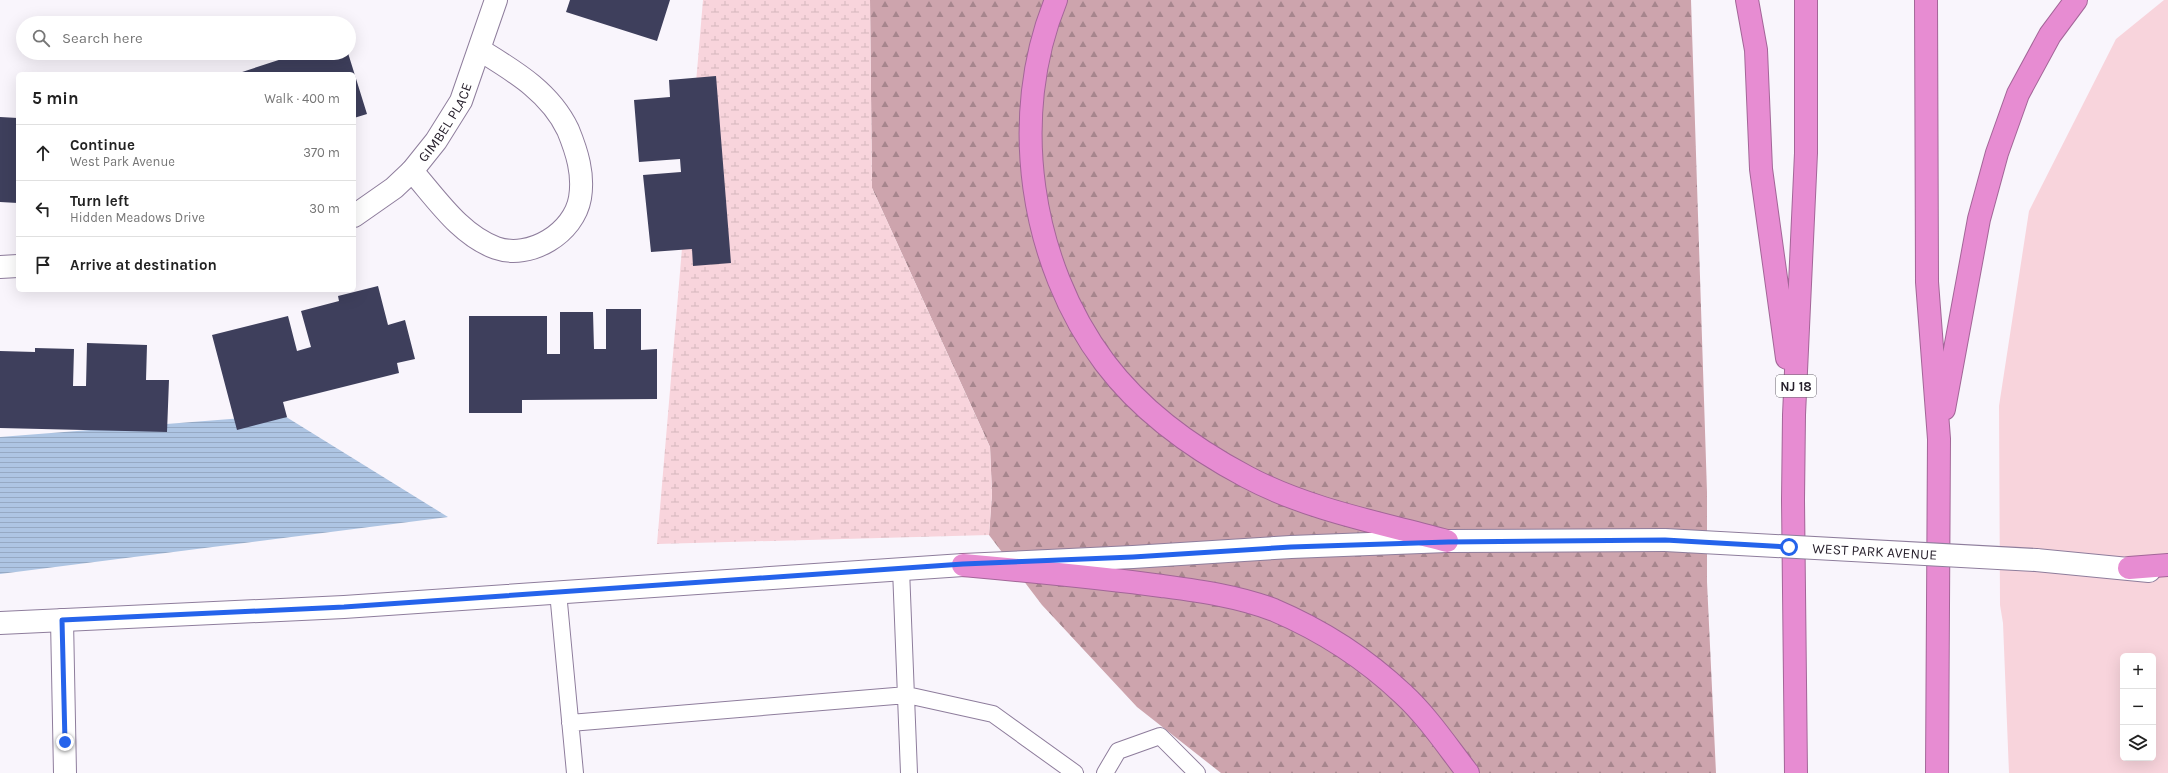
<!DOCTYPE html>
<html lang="en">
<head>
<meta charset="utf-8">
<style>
	body { margin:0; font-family:Karla,sans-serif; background:#f6f6f6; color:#222 }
	.controls { position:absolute; right:12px; bottom:12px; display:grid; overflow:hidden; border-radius:6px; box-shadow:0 4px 16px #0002 }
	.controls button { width:36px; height:36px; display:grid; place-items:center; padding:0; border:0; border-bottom:1px solid #e0e0e0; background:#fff; color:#222; font:20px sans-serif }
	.stop { position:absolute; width:12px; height:12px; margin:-9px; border:3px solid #2563eb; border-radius:50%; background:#fff }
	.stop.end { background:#2563eb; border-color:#fff; box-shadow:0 1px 4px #0008 }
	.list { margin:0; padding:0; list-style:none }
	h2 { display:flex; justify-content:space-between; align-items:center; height:52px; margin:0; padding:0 16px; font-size:17px }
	h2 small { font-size:13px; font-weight:400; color:#767676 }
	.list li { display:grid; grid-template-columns:26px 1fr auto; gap:12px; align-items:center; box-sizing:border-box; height:56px; padding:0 16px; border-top:1px solid #e0e0e0 }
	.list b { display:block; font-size:15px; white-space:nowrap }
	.list p { margin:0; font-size:13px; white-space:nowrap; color:#767676 }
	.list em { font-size:13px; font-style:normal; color:#767676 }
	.icon { flex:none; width:22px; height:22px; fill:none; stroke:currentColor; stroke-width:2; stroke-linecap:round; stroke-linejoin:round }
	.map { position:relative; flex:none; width:2168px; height:773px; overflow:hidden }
	.search { position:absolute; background:#fff; box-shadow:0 4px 16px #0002; left:16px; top:16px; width:340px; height:44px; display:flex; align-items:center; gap:10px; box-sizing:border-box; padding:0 14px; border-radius:22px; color:#767676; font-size:15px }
	.panel { position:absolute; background:#fff; box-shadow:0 4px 16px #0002; left:16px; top:72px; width:340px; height:220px; border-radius:6px }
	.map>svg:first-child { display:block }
</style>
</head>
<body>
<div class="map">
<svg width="2168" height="773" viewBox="0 0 2168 773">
	<defs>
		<pattern id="forest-firs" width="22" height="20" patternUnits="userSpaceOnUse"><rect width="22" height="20" fill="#cda4ad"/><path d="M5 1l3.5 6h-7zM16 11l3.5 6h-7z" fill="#a6858d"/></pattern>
		<pattern id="wetland-marsh" width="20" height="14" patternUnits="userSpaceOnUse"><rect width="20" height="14" fill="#f8d4dc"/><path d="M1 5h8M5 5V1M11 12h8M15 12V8" fill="none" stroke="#d4b6bd"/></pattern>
		<pattern id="water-rules" width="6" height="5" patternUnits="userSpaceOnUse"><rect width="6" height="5" fill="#aec5e3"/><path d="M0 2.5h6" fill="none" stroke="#96a9c3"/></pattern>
	</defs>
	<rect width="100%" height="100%" fill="#f9f5fc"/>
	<path fill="#f8d4dc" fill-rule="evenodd" d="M2164,0H2168V773H2009L2003,623L2000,605L1999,406L2029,211L2116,39ZM2123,656H2153V758H2123Z"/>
	<path fill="url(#forest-firs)" d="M870,0H1691L1707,492V582L1716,773H1221L1137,707L1042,605L989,535L992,494L990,447L872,188Z"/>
	<path fill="url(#wetland-marsh)" d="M703,0H870L872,188L990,447L992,494L989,535L657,544Z"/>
	<path fill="url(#water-rules)" d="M283,415L448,517L0,574V437Z"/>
	<path fill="#3e3f5c" d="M570,0H670L657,41L566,12Z
		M289,53H348L367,114L354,118V74H236L291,56Z
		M716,76L731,263L693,266L692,249L651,252L643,175L681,172L680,159L639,162L634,100L670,97L669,80Z
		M0,117L18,118V203L0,202Z
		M378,286L388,325L405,320L415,359L397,363L399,373L283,402L287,417L237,430L212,335L288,316L297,351L311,347L301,311L339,301L338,296Z
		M606,309H641V350L657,349V399L522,400V413H469V316H547V354H560V312H593L594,349H606Z
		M87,343L147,345L146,380H169L167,432L0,428V351L35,352V348L74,349L73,386H86Z"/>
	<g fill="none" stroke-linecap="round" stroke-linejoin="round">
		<g stroke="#8e7d9c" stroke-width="18">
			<path id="service" d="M901,569L909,773
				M558,592L575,773
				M570,723L907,695L993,714L1075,773
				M1105,773L1118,751L1160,736L1197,773"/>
		</g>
		<g stroke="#8e7d9c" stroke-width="24">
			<g id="minor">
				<path d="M412,171C436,198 460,235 496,248C530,260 574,233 580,198C584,174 577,152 568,130C550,92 514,71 480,50"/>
				<path id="s1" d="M354,216L394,188L412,171L436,141L461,101L496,0"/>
				<path d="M0,267L18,266"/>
				<path d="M62,620L65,773"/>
			</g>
		</g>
		<g stroke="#8e7d9c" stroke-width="24">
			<path id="tertiary" d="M2036,560L2149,571
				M0,623L344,607L963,565L1133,557L1291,547L1447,541L1665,540"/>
		</g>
		<g stroke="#a36698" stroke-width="24">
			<path id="motorway" d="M1056,0C1008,117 1030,263 1105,363C1142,412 1194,449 1247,477C1309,510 1381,523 1447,541
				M1747,0L1756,50L1761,169L1787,358
				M1926,0L1927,282L1939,439L1937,773
				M1944,409L1979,219L1997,153L2018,94L2050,35L2076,0
				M963,565C1029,571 1096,577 1162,586C1199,591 1238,596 1274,610C1321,630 1365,658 1403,694C1428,717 1447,746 1468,773
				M2129,568L2168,565
				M1796,773L1793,500L1794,415L1806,153V0"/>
		</g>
		<use href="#service" stroke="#fff" stroke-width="16"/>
		<use href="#minor" stroke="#fff" stroke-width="22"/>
		<use href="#tertiary" stroke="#fff" stroke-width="22"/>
		<use href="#motorway" stroke="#e78cd2" stroke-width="22"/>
		<g stroke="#8e7d9c" stroke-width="24" stroke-linecap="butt">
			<g id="tertiary-bridge">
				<path id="s2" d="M1665,540L2036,560"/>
			</g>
		</g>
		<use href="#tertiary-bridge" stroke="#fff" stroke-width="22"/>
	</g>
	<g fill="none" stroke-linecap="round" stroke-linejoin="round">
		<path stroke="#2563eb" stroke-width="5" d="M65,742L62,620L344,607L963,564L1133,557L1291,547L1448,542L1665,540L1789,547"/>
	</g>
	<g text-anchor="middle" stroke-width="4" stroke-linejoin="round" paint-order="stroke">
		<rect fill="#fff" stroke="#67626b" stroke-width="1" x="1776" y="375" width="40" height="22" rx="3"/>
		<g font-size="13" font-weight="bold" fill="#261f2b">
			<text x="1796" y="391">NJ 18</text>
		</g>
		<g font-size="14" fill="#261f2b" stroke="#fff">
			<text dy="5" stroke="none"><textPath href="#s1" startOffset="133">GIMBEL PLACE</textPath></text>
			<text dy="5" stroke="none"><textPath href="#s2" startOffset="210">WEST PARK AVENUE</textPath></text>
		</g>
	</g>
</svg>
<div class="controls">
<button>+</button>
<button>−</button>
<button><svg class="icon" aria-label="layers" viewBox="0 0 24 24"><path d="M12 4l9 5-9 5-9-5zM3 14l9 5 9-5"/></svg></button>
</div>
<div class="stop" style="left:1789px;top:547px"></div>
<div class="stop end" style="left:65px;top:742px"></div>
<div class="search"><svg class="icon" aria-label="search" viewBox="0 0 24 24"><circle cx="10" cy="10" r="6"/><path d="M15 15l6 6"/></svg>Search here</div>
<section class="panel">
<h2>5 min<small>Walk · 400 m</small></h2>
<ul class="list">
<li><svg class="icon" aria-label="ahead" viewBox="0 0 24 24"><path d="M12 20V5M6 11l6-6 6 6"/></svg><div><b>Continue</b><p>West Park Avenue</p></div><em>370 m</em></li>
<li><svg class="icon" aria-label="left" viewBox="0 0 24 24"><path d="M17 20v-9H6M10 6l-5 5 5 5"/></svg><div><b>Turn left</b><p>Hidden Meadows Drive</p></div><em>30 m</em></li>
<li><svg class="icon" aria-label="arrive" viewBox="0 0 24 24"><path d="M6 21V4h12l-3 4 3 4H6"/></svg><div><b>Arrive at destination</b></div></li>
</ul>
</section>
</div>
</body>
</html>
